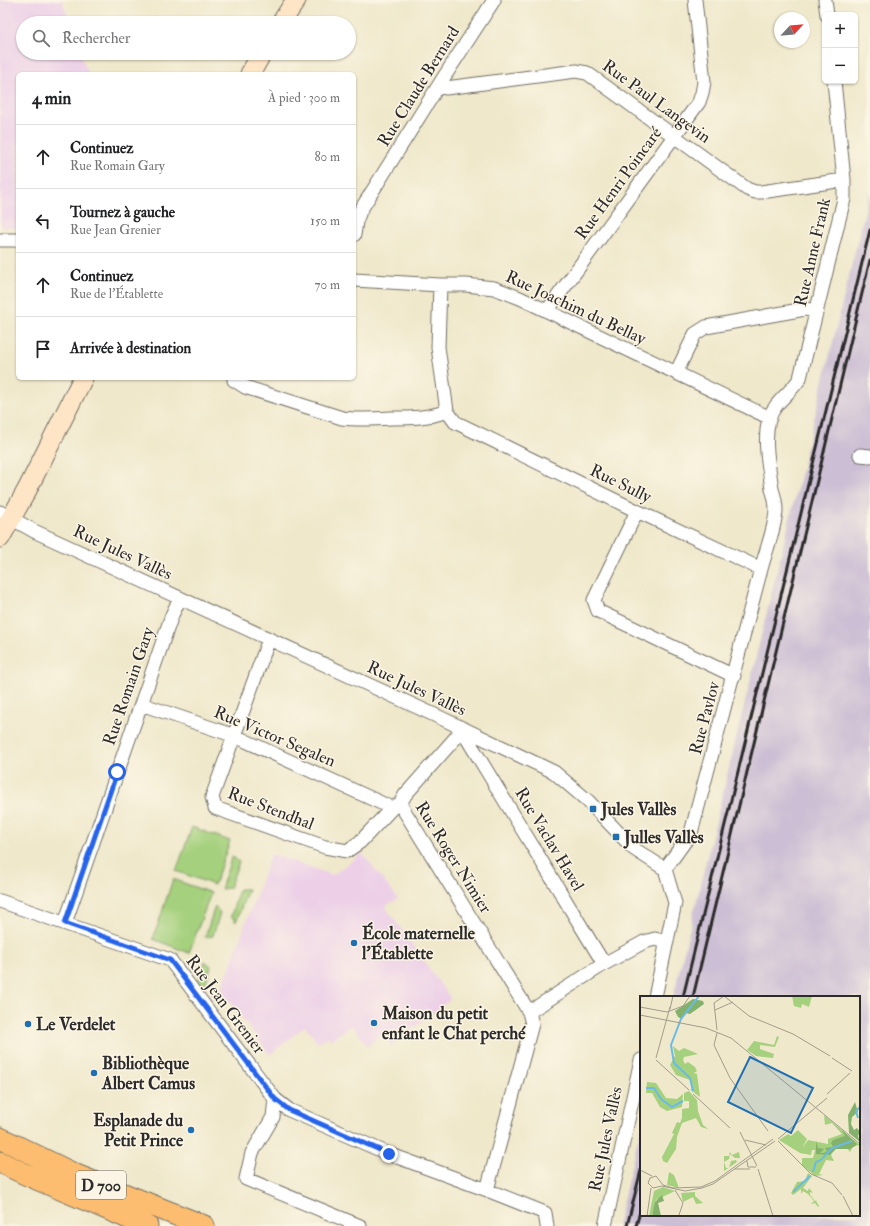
<!DOCTYPE html>
<html lang="fr">
<head>
<meta charset="utf-8">
<style>
	body { margin:0; font-family:"IM FELL Double Pica",serif; background:#f6f6f6; color:#202124 }
	.controls { position:absolute; right:12px; top:12px; display:grid; overflow:hidden; border-radius:6px; box-shadow:0 1px 3px #0004 }
	.controls button { width:36px; height:36px; display:grid; place-items:center; padding:0; border:0; border-bottom:1px solid #e0e0e0; background:#fff; color:#202124; font:20px sans-serif }
	.compass { position:absolute; left:774px; top:12px; width:36px; height:36px; border-radius:50%; background:#fff; box-shadow:0 1px 3px #0004; rotate:64deg }
	.stop { position:absolute; width:12px; height:12px; margin:-9px; border:3px solid #2563eb; border-radius:50%; background:#fff }
	.stop.end { background:#2563eb; border-color:#fff; box-shadow:0 1px 4px #0008 }
	.list { margin:0; padding:0; list-style:none }
	h2 { display:flex; justify-content:space-between; align-items:center; height:52px; margin:0; padding:0 16px; font-size:17px }
	h2 small { font-size:13px; font-weight:400; color:#757577 }
	.list li { display:grid; grid-template-columns:26px 1fr auto; gap:12px; align-items:center; box-sizing:border-box; height:64px; padding:0 16px; border-top:1px solid #e0e0e0 }
	.list b { display:block; font-size:15px; white-space:nowrap }
	.list p { margin:0; font-size:13px; white-space:nowrap; color:#757577 }
	.list em { font-size:13px; font-style:normal; color:#757577 }
	.icon { flex:none; width:22px; height:22px; fill:none; stroke:currentColor; stroke-width:2; stroke-linecap:round; stroke-linejoin:round }
	.map { position:relative; flex:none; width:870px; height:1226px; overflow:hidden }
	.search { position:absolute; background:#fff; box-shadow:0 1px 3px #0004; left:16px; top:16px; width:340px; height:44px; display:flex; align-items:center; gap:10px; box-sizing:border-box; padding:0 14px; border-radius:22px; color:#757577; font-size:15px }
	.panel { position:absolute; background:#fff; box-shadow:0 1px 3px #0004; left:16px; top:72px; width:340px; height:308px; border-radius:6px }
	.map>svg:first-child { display:block }
</style>
</head>
<body>
<div class="map">
<svg width="870" height="1226" viewBox="0 0 870 1226">
	<rect width="100%" height="100%" fill="#fcf5e5"/>
	<filter id="ink" filterUnits="userSpaceOnUse"><feTurbulence type="fractalNoise" baseFrequency=".025" numOctaves="2"/><feDisplacementMap in="SourceGraphic" scale="8" xChannelSelector="R" yChannelSelector="G"/><feConvolveMatrix kernelMatrix="1 2 1 2 8 2 1 2 1" color-interpolation-filters="sRGB"/></filter>
	<filter id="wash" filterUnits="userSpaceOnUse"><feTurbulence type="fractalNoise" baseFrequency=".012" numOctaves="4" result="noise"/><feDisplacementMap in="SourceGraphic" scale="16" xChannelSelector="R" yChannelSelector="G"/><feGaussianBlur stdDeviation="0.9" result="paint"/><feColorMatrix in="noise" values="0 0 0 0 0 0 0 0 0 0 0 0 0 0 0 0 0 1.4 0 .05"/><feComposite in="paint" operator="in"/></filter>
	<g filter="url(#wash)">
		<rect width="100%" height="100%" fill="#efe8cb"/>
		<path fill="#edd0e8" d="M0,0H62L70,23H23V53H80L89,74H18V228L2,227L0,223Z
			M362,853L398,899L385,906L451,999L391,1046L383,1034L367,1046L352,1025L331,1040L328,1036L318,1043L305,1026L270,1055L221,991L271,854L333,875Z"/>
		<path fill="#ccbed4" d="M870,190V1226H617L641,1127V1215H859V997H673Z"/>
		<path fill="#a5d07d" stroke="#687e54" d="M192,827L230,841L214,885L176,871Z
			M232,856L239,862L229,888L221,889Z
			M173,879L211,893L189,953L153,939Z
			M239,889H248L236,922L231,916Z
			M215,906L220,913L213,936L205,937Z
			M205,961L211,966L205,985L197,986Z"/>
	</g>
	<g filter="url(#ink)">
		<g fill="none" stroke-linecap="round" stroke-linejoin="round">
			<g stroke="#706d63" stroke-width="15">
				<path id="street" d="M825,0L827,15
					M439,86L446,88L576,71L587,73L747,189L755,192H761L844,180
					M354,235L356,222L360,211L444,77L494,0
					M0,240H18
					M354,280L440,285H466L494,288L520,298L770,418
					M440,285L438,347L447,411L455,422L637,511L761,569C766,550 775,529 776,510C776,503 774,495 772,489C769,466 763,442 769,419C774,402 791,393 800,378L844,199V180L834,81
					M547,311L699,102L702,93L704,82L695,0
					M676,373L695,334L706,327L805,309L817,311
					M234,378V380L245,387L342,418C359,420 375,419 392,418C411,418 429,418 447,411
					M860,455L870,456
					M637,511L594,600L598,611L734,676
					M0,512L34,531L441,718L554,772L588,801L634,849L665,869L675,903L655,997
					M269,639L212,797L215,808L325,847L347,851L360,842L392,808L400,804
					M141,704L235,736L392,808
					M461,728L458,735L405,795L400,804L529,1012L532,1024L487,1190
					M472,733L468,740L604,964
					M665,869L691,833L761,569
					M0,901L170,960L275,1099L289,1110L389,1154L487,1190L545,1213L547,1226
					M65,923L172,615L180,598
					M529,1012L604,964L644,942L655,939L667,942
					M275,1099L273,1117L252,1153L246,1179L360,1226
					M605,1226L641,1060"/>
			</g>
			<g stroke="#706d63" stroke-width="21">
				<path id="secondary" d="M281,23L296,0
					M250,74L262,53
					M0,538L27,490L83,378"/>
			</g>
			<g stroke="#706d63" stroke-width="23">
				<path id="primary" d="M0,1138L76,1175L204,1226
					M0,1162L25,1174L147,1226"/>
			</g>
			<use href="#street" stroke="#fff" stroke-width="13"/>
			<use href="#secondary" stroke="#fee5c5" stroke-width="19"/>
			<use href="#primary" stroke="#fcbd6f" stroke-width="21"/>
			<path stroke="#2b2b2b" stroke-width="3" d="M683,997L870,230
				M693,997L870,260
				M627,1226L641,1170
				M636,1226L641,1208"/>
		</g>
	</g>
	<g fill="none" stroke-linecap="round" stroke-linejoin="round" filter="url(#ink)">
		<path stroke="#2563eb" stroke-width="5" d="M117,772L65,923L170,960L275,1099L289,1110L389,1154"/>
	</g>
	<g fill="#1f6fb2" stroke="#fcf5e5" stroke-width="1.5">
		<rect x="589" y="805" width="8" height="8" rx="2"/>
		<rect x="612" y="833" width="8" height="8" rx="2"/>
		<circle cx="354" cy="943" r="4"/>
		<circle cx="374" cy="1023" r="4"/>
		<circle cx="28" cy="1024" r="4"/>
		<circle cx="94" cy="1073" r="4"/>
		<circle cx="191" cy="1130" r="4"/>
	</g>
	<g text-anchor="middle" stroke-width="3" stroke-linejoin="round" paint-order="stroke">
		<rect fill="#fcf5e5" stroke="#6a6863" stroke-width="1" x="76" y="1171" width="50" height="28" rx="3"/>
		<g font-size="16" font-weight="bold" fill="#2b2b2b">
			<text x="101" y="1191">D 700</text>
		</g>
		<g font-size="17" fill="#2b2b2b" stroke="#fcf5e5">
			<text transform="translate(418 86) rotate(-58)" y="6">Rue Claude Bernard</text>
			<text transform="translate(657 101) rotate(36)" y="6">Rue Paul Langevin</text>
			<text transform="translate(618 183) rotate(-54)" y="6">Rue Henri Poincaré</text>
			<text transform="translate(812 252) rotate(-77)" y="6">Rue Anne Frank</text>
			<text transform="translate(576 307) rotate(25)" y="6">Rue Joachim du Bellay</text>
			<text transform="translate(621 483) rotate(26)" y="6">Rue Sully</text>
			<text transform="translate(123 552) rotate(25)" y="6">Rue Jules Vallès</text>
			<text transform="translate(128 686) rotate(-71)" y="6">Rue Romain Gary</text>
			<text transform="translate(417 688) rotate(25)" y="6">Rue Jules Vallès</text>
			<text transform="translate(704 718) rotate(-75)" y="6">Rue Pavlov</text>
			<text transform="translate(275 736) rotate(23)" y="6">Rue Victor Segalen</text>
			<text transform="translate(271 808) rotate(21)" y="6">Rue Stendhal</text>
			<text transform="translate(550 839) rotate(59)" y="6">Rue Vaclav Havel</text>
			<text transform="translate(454 857) rotate(58)" y="6">Rue Roger Nimier</text>
			<text transform="translate(226 1004) rotate(53)" y="6">Rue Jean Grenier</text>
			<text transform="translate(605 1139) rotate(-78)" y="6">Rue Jules Vallès</text>
		</g>
		<g font-size="17" font-weight="bold" fill="#2b2b2b" stroke="#fcf5e5" text-anchor="start">
			<text x="601" y="815">Jules Vallès</text>
			<text x="624" y="843">Julles Vallès</text>
			<text x="362" y="939">École maternelle<tspan x="362" dy="20">l'Établette</tspan></text>
			<text x="382" y="1019">Maison du petit<tspan x="382" dy="20">enfant le Chat perché</tspan></text>
			<text x="36" y="1030">Le Verdelet</text>
			<text x="102" y="1069">Bibliothèque<tspan x="102" dy="20">Albert Camus</tspan></text>
			<text x="183" y="1126" text-anchor="end">Esplanade du<tspan x="183" dy="20">Petit Prince</tspan></text>
		</g>
	</g>
	<g transform="translate(640 996)">
		<rect width="220" height="220" fill="#efe8cb"/>
		<path d="M152,0H172L169,11L162,8L161,12L154,10ZM137,40L139,41L135,51L120,49V53L134,58L133,62L116,60L107,54L114,45L134,49ZM33,50L39,55L44,52L58,58L44,61L43,64L45,68L48,66L55,71L57,75L54,77L57,78L60,101L49,93L51,94L53,91L50,84L36,79L30,69L35,60ZM7,86L16,87L26,102L37,103L43,98L42,111L27,115L20,111L12,97H6ZM49,95L57,104L58,115L63,129L68,133L61,131L56,122L42,127L37,141L36,153L27,167L23,165L22,161L34,138L32,137L37,126L40,127L42,122V113L49,112V105H44V97ZM184,119L220,149V151L218,149L213,151L210,156L207,152L194,153L191,159L194,165L186,164L179,178L183,179L175,180L162,169V162H173L175,154H172L171,159L160,157L139,144L148,138L151,140L158,134L167,143L162,152L168,144L188,148V143L202,138L192,127L185,129ZM90,156L92,159L99,156L100,162H95L90,158L89,163L84,166L86,172H89L91,165L96,164L97,166L84,175V160H89ZM29,176L34,179L39,192L27,189ZM168,177L172,180L163,192L168,195L169,192L173,197L170,196V199L175,205L178,204L176,205L179,210L178,211L175,207L171,208L174,205L168,198L163,195L161,198V193L153,199L151,197L157,186L165,185ZM23,191L35,195L16,204L12,220H9L14,195ZM55,196V200L63,207L56,208L53,201L43,206L41,197Z" fill="#a5d07d"/>
		<path d="M53,3L63,5L64,8L50,18L45,17L42,23L38,21L35,15ZM215,106L218,116L212,121L211,128L214,134L217,132L220,136L218,140L220,146L209,137L208,119ZM202,134L217,148L215,150L210,153H196L190,159L176,158V145L178,152L184,153L180,157H184L187,155L185,152L193,151L191,147L193,144L205,140ZM22,199L24,205L18,207L21,220H12L15,206Z" fill="#84b26c"/>
		<path fill="none" stroke="#6abbe5" stroke-width="2" d="M6,92H14L21,103M53,95L50,82L34,67L31,49L41,23L59,0M21,103L32,111L43,105M218,122L216,115L220,111M173,176L176,166L181,164L192,152L212,145M153,196L170,180"/>
		<path fill="none" stroke="#a19c8b" stroke-width="1" d="M84,0L109,20L153,38L190,60M0,11L27,16M30,13L33,0M75,14L93,6M27,16L43,10L50,0M0,19L66,32L91,42L220,148M77,34L74,7L84,0M77,37L74,49L90,82L128,135M16,62L30,11M192,62L212,75M16,64L49,94M53,98L90,132M187,98L210,77M100,136L117,170M133,143L75,185L61,191L33,192L23,189L16,180L10,182L8,187L13,192L22,190L45,195L62,192L73,188L135,145M138,143L187,102M105,144L126,149M138,145L171,178L192,187L202,199M107,165L108,171H116M95,173H110M118,173L133,220M0,174L12,180M35,194L43,207L39,219M203,200L213,220M7,220L11,192"/>
		<path fill="#1f6fb2" fill-opacity="0.15" stroke="#1f6fb2" stroke-width="2" d="M110,61L173,92L151,137L88,106Z"/>
		<rect width="220" height="220" fill="none" stroke="#2b2b2b" stroke-width="2"/>
	</g>
</svg>
<div class="controls">
<button>+</button>
<button>−</button>
</div>
<svg class="compass" viewBox="-18 -18 36 36"><path d="M0-13l5 13h-10z" fill="#e53935"/><path d="M0 13l5-13h-10z" fill="#757577"/></svg>
<div class="stop" style="left:117px;top:772px"></div>
<div class="stop end" style="left:389px;top:1154px"></div>
<div class="search"><svg class="icon" aria-label="search" viewBox="0 0 24 24"><circle cx="10" cy="10" r="6"/><path d="M15 15l6 6"/></svg>Rechercher</div>
<section class="panel">
<h2>4 min<small>À pied · 300 m</small></h2>
<ul class="list">
<li><svg class="icon" aria-label="ahead" viewBox="0 0 24 24"><path d="M12 20V5M6 11l6-6 6 6"/></svg><div><b>Continuez</b><p>Rue Romain Gary</p></div><em>80 m</em></li>
<li><svg class="icon" aria-label="left" viewBox="0 0 24 24"><path d="M17 20v-9H6M10 6l-5 5 5 5"/></svg><div><b>Tournez à gauche</b><p>Rue Jean Grenier</p></div><em>150 m</em></li>
<li><svg class="icon" aria-label="ahead" viewBox="0 0 24 24"><path d="M12 20V5M6 11l6-6 6 6"/></svg><div><b>Continuez</b><p>Rue de l'Établette</p></div><em>70 m</em></li>
<li><svg class="icon" aria-label="arrive" viewBox="0 0 24 24"><path d="M6 21V4h12l-3 4 3 4H6"/></svg><div><b>Arrivée à destination</b></div></li>
</ul>
</section>
</div>
</body>
</html>
